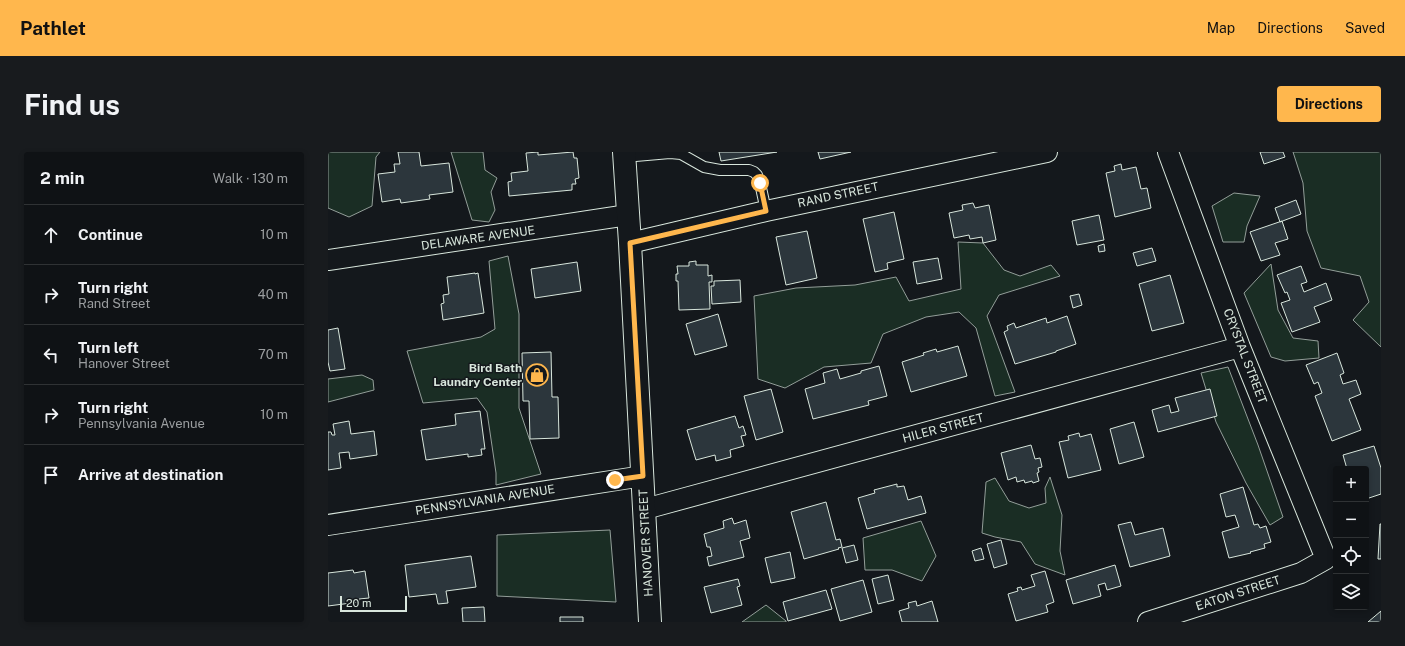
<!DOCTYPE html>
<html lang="en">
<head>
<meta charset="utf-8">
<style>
	body { margin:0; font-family:"Public Sans",sans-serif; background:#181b1e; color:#f1f3f6 }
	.controls { position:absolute; right:12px; bottom:12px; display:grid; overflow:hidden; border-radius:4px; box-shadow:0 2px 6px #0003 }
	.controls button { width:36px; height:36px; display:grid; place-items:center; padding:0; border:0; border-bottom:1px solid #2f3234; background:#0f1215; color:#f1f3f6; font:20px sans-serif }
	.scale { position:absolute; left:12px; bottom:10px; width:67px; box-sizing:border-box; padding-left:4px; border:2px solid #d8e6dc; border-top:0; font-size:11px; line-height:14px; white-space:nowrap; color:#d8e6dc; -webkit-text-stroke:3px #14181c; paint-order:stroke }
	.stop { position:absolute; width:12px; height:12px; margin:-9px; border:3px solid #ffb74d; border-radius:50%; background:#fff }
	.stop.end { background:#ffb74d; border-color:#fff; box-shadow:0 1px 4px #0008 }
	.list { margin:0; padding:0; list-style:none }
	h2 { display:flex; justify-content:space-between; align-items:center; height:52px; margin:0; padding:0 16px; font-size:17px }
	h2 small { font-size:13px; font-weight:400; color:#9b9ea0 }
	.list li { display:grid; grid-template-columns:26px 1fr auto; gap:12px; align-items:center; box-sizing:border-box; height:60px; padding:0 16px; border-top:1px solid #2f3234 }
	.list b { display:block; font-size:15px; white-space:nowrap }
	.list p { margin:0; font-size:13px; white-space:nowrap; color:#9b9ea0 }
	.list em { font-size:13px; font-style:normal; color:#9b9ea0 }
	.icon { flex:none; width:22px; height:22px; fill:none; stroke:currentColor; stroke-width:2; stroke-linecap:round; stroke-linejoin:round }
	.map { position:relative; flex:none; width:1053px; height:470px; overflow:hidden; border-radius:4px }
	header { display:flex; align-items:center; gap:24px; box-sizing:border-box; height:56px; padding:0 20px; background:#ffb74d; color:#111 }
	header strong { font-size:19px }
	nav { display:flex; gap:22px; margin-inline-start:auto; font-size:14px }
	.intro { display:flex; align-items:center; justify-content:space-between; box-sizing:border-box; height:96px; padding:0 24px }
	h1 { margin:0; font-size:28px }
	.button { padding:10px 18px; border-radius:4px; background:#ffb74d; color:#111; font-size:14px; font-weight:700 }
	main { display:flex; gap:24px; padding:0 24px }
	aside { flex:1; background:#0f1215; border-radius:4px; box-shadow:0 2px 6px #0003 }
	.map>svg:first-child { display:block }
</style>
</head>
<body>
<header>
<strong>Pathlet</strong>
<nav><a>Map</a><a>Directions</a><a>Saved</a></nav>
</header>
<div class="intro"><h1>Find us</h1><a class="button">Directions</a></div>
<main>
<aside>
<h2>2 min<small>Walk · 130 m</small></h2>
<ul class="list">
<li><svg class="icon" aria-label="ahead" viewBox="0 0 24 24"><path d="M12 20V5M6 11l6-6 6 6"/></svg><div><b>Continue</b></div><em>10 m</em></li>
<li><svg class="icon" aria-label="right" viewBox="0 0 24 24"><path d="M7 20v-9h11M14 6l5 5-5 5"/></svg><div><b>Turn right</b><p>Rand Street</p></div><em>40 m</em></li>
<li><svg class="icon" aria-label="left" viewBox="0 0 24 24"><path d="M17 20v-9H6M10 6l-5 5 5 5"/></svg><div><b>Turn left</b><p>Hanover Street</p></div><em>70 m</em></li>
<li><svg class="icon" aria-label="right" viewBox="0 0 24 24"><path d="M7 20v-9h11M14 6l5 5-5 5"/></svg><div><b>Turn right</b><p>Pennsylvania Avenue</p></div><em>10 m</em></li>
<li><svg class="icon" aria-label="arrive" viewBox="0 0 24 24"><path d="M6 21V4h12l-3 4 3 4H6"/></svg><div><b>Arrive at destination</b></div></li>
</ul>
</aside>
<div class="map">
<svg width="1053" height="470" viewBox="0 0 1053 470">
	<rect width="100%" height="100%" fill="#14181c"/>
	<path fill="#1a2d24" stroke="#939e99" d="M0,0H52L48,5L44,54L21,65L0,56Z
		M123,0H155L157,18L169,26L163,40L167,58L161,70L144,68Z
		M965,0H1053V195L1025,168L1041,150L1032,124L993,116L979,79L975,31Z
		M906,41L932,44L919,74L916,90H895L884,54Z
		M630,90L655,91L676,118L692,124L723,113L732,124L671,143L659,164L687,240L667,244L648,176L631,160L598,165L555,182L543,211L496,215L457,236L430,227L426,144L468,136L527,133L568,125L581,149L633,137Z
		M180,104L191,162V256L213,322L168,333V321L159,260L149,246L95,251L79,199L153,185L167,177L161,109Z
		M943,112L950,158L965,186L990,189L991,206L957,209L943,205L916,141Z
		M900,215L930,293L955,365L942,373L918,331L888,270L873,221Z
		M34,223L45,228L46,238L0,250V227Z
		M722,325L734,363L732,399L737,423L707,412L693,390L667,385L654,381L658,330L667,326L681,349L701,356L718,351L717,336Z
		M593,369L608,404L594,429L564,418H537L535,386Z
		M282,378L288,450L169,444V383Z
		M438,453L458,469V470H414Z"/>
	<path fill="#2c363c" stroke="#d8e6dc" d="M70,0H91L93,14L121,11L125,40L101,43L102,47L73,51L72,47L54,50L50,22L67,20L66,12H72Z
		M210,0V3L245,0L246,6H249L251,26L247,27L248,32H244V38L181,44L180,30L184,29L183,21L200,19L198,1Z
		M391,0H449L393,9Z
		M490,0H523L492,7Z
		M932,0H955L957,5L936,12Z
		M793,12L794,18L808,15L813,37L819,36L823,56L787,65L778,21L787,19L786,14Z
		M968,48L973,62L952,70L947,56Z
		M645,51L647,56L661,53L668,88L655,91L654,85L642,87L641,83L626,86L621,61L635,58L634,53Z
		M566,60L576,107L559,111L560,117L547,120L535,67Z
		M771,63L776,88L749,93L744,69Z
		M954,69L960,87L947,91L952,103L933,109L922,80Z
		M479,79L489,126L458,133L448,85Z
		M776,92L777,99L771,100L770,94Z
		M824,96L828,109L809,114L805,101Z
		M610,106L614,127L589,132L585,110Z
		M368,109V113H380V124L384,123V130H381L382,157L351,158L350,129H348V122H350L349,114H361V110Z
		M249,110L253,139L207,146L203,117Z
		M973,114L979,130L973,132L976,140L998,131L1004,148L986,155L992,170L964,180L953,151L962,148L959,140L957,141L949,123Z
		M147,121V122L150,121L156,161L115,168L113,152L116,151L115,143L121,142L119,125Z
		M842,123L856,171L824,179L811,132Z
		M412,128L413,150L384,152L383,134H386V129Z
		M751,142L754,153L745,156L742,144Z
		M390,162L399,194L367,203L358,172Z
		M739,164L748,192L728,199V200L687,212L676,180L680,178L679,174L686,171L688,176L718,166L719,171Z
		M10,176L17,217L2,219L0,210V178Z
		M630,194L639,224L583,240L574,210L596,203L595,201L608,197L609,200Z
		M223,200L224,245H230L231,286L202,287L201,249H195L194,201Z
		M1009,201L1016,221L1012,223L1015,232L1028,228L1033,242L1021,247L1033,278L1004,289L987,244L994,241L990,230L986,232L978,213Z
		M551,214L559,244L540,249L541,253L485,267L477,237L497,231L495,221L509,217L512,227L533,221V219Z
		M443,237L455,280L428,288L416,244Z
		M882,237L889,264L830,280L824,258L841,253L843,261L851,259L847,246Z
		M152,259L157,297H153L154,303L140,305V302L98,308L93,278L128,273L127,262Z
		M407,264L411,276L415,274L418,283L413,284L416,294L402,298L403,305L388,309L387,303L368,308L359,278Z
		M21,269L23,282L46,279L49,303L22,307L21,300L11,301L13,316L0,318V280H3L4,283H7L5,272Z
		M806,270L816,305L791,312L782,277Z
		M751,281L752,285L763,282L773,318L740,326L731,290L741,288L740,284Z
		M703,293L707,307L712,306L714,315L710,316L711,320L709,321L711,329L705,331L704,329L697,331L696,328L689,330L688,325L680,328L673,301Z
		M1046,294L1053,316V342L1038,347V317H1019L1015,303Z
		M569,332V335L576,334L580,348L593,344L598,361L539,377L530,346L547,341L546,338Z
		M915,335L926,373L930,372L932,376L938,374L943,390L936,392L937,396L922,400L923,401L901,406L894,380L911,375L907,363L898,365L892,342Z
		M498,350L508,388L512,387L514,395L510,396L511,397L476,407L463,360Z
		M404,366L406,372L418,368L422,386L412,389L416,405L381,414L379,405L384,404L382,395H379L376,382L396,376L395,369Z
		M803,370L807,383L835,376L842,404L802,415L790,373Z
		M1052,372H1053V407H1050Z
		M673,388L679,412L666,416L659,392Z
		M526,393L530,408L518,411L514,396Z
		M653,396L656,407L647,409L644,399Z
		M462,400L467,426L443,431L437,406Z
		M143,404L148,435L118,439L120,451L110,452L108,442L81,445L77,413Z
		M787,413L793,434L779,438L777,431L770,433L773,444L745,452L738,428Z
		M25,418L26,421L37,419L41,446L31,447V450L0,454V421Z
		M717,419L726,450L718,453L720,460L688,469L680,442L690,439L689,436L693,435L694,438L707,434L703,423Z
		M560,423L566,448L550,452L544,427Z
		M410,427L412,434L409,435L414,453L383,461L376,435Z
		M535,428L544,460L512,469L503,437Z
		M498,438L504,457L460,469L455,450Z
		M588,449L589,454L604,449L610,470H574L571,459L581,456L580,451Z
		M156,455L157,470H135L134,456Z
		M1053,459V470H1040Z
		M232,465H255V470H232Z"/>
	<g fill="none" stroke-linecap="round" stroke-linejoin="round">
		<g stroke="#d8e6dc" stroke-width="12">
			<path id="lane" d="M296,5L342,1L353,2L376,15L392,18H421L426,20L429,23L432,31L438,59"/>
		</g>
		<g stroke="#d8e6dc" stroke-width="22">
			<path id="street" d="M302,91L438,59L719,0
				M0,108L300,63
				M317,357L912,195
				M0,373L315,324
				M820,470L973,421L998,407L912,195L840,0"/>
		</g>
		<g stroke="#d8e6dc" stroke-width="24">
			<path id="secondary" d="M296,0L302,91L322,470"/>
		</g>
		<use href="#lane" stroke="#14181c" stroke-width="10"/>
		<use href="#street" stroke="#14181c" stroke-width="20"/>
		<use href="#secondary" stroke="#14181c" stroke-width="22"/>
	</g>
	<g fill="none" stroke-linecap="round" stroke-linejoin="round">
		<path stroke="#ffb74d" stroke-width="5" d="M287,328L315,324L302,91L438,59L432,31"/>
	</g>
	<defs>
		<g id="shop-ring" transform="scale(1.15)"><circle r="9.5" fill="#14181c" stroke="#ffb74d" stroke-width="1.5"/><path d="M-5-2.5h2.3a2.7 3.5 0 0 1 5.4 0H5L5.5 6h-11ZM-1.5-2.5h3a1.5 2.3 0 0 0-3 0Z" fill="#ffb74d"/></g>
	</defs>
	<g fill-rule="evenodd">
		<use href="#shop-ring" x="209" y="223"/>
	</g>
	<g text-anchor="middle" stroke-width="3" stroke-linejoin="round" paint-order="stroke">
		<g font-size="12" fill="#d8e6dc" stroke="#14181c">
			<text transform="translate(510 43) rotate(-12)" y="4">RAND STREET</text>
			<text transform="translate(150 86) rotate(-8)" y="4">DELAWARE AVENUE</text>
			<text transform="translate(917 204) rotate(69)" y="4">CRYSTAL STREET</text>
			<text transform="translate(615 276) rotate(-15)" y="4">HILER STREET</text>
			<text transform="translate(157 348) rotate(-9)" y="4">PENNSYLVANIA AVENUE</text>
			<text transform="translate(318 391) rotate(-93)" y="4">HANOVER STREET</text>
			<text transform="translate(910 441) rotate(-18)" y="4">EATON STREET</text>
		</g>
		<g font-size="12" font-weight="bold" fill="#d8e6dc" stroke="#14181c" text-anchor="end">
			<text x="194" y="220">Bird Bath<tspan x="194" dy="14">Laundry Center</tspan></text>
		</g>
	</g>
</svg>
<div class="controls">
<button>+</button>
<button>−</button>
<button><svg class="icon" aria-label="locate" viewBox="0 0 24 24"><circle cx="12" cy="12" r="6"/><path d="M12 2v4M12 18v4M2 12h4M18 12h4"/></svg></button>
<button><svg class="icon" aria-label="layers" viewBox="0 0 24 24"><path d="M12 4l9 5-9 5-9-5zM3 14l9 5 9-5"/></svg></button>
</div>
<div class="scale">20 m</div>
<div class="stop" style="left:432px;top:31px"></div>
<div class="stop end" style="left:287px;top:328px"></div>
</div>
</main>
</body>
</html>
